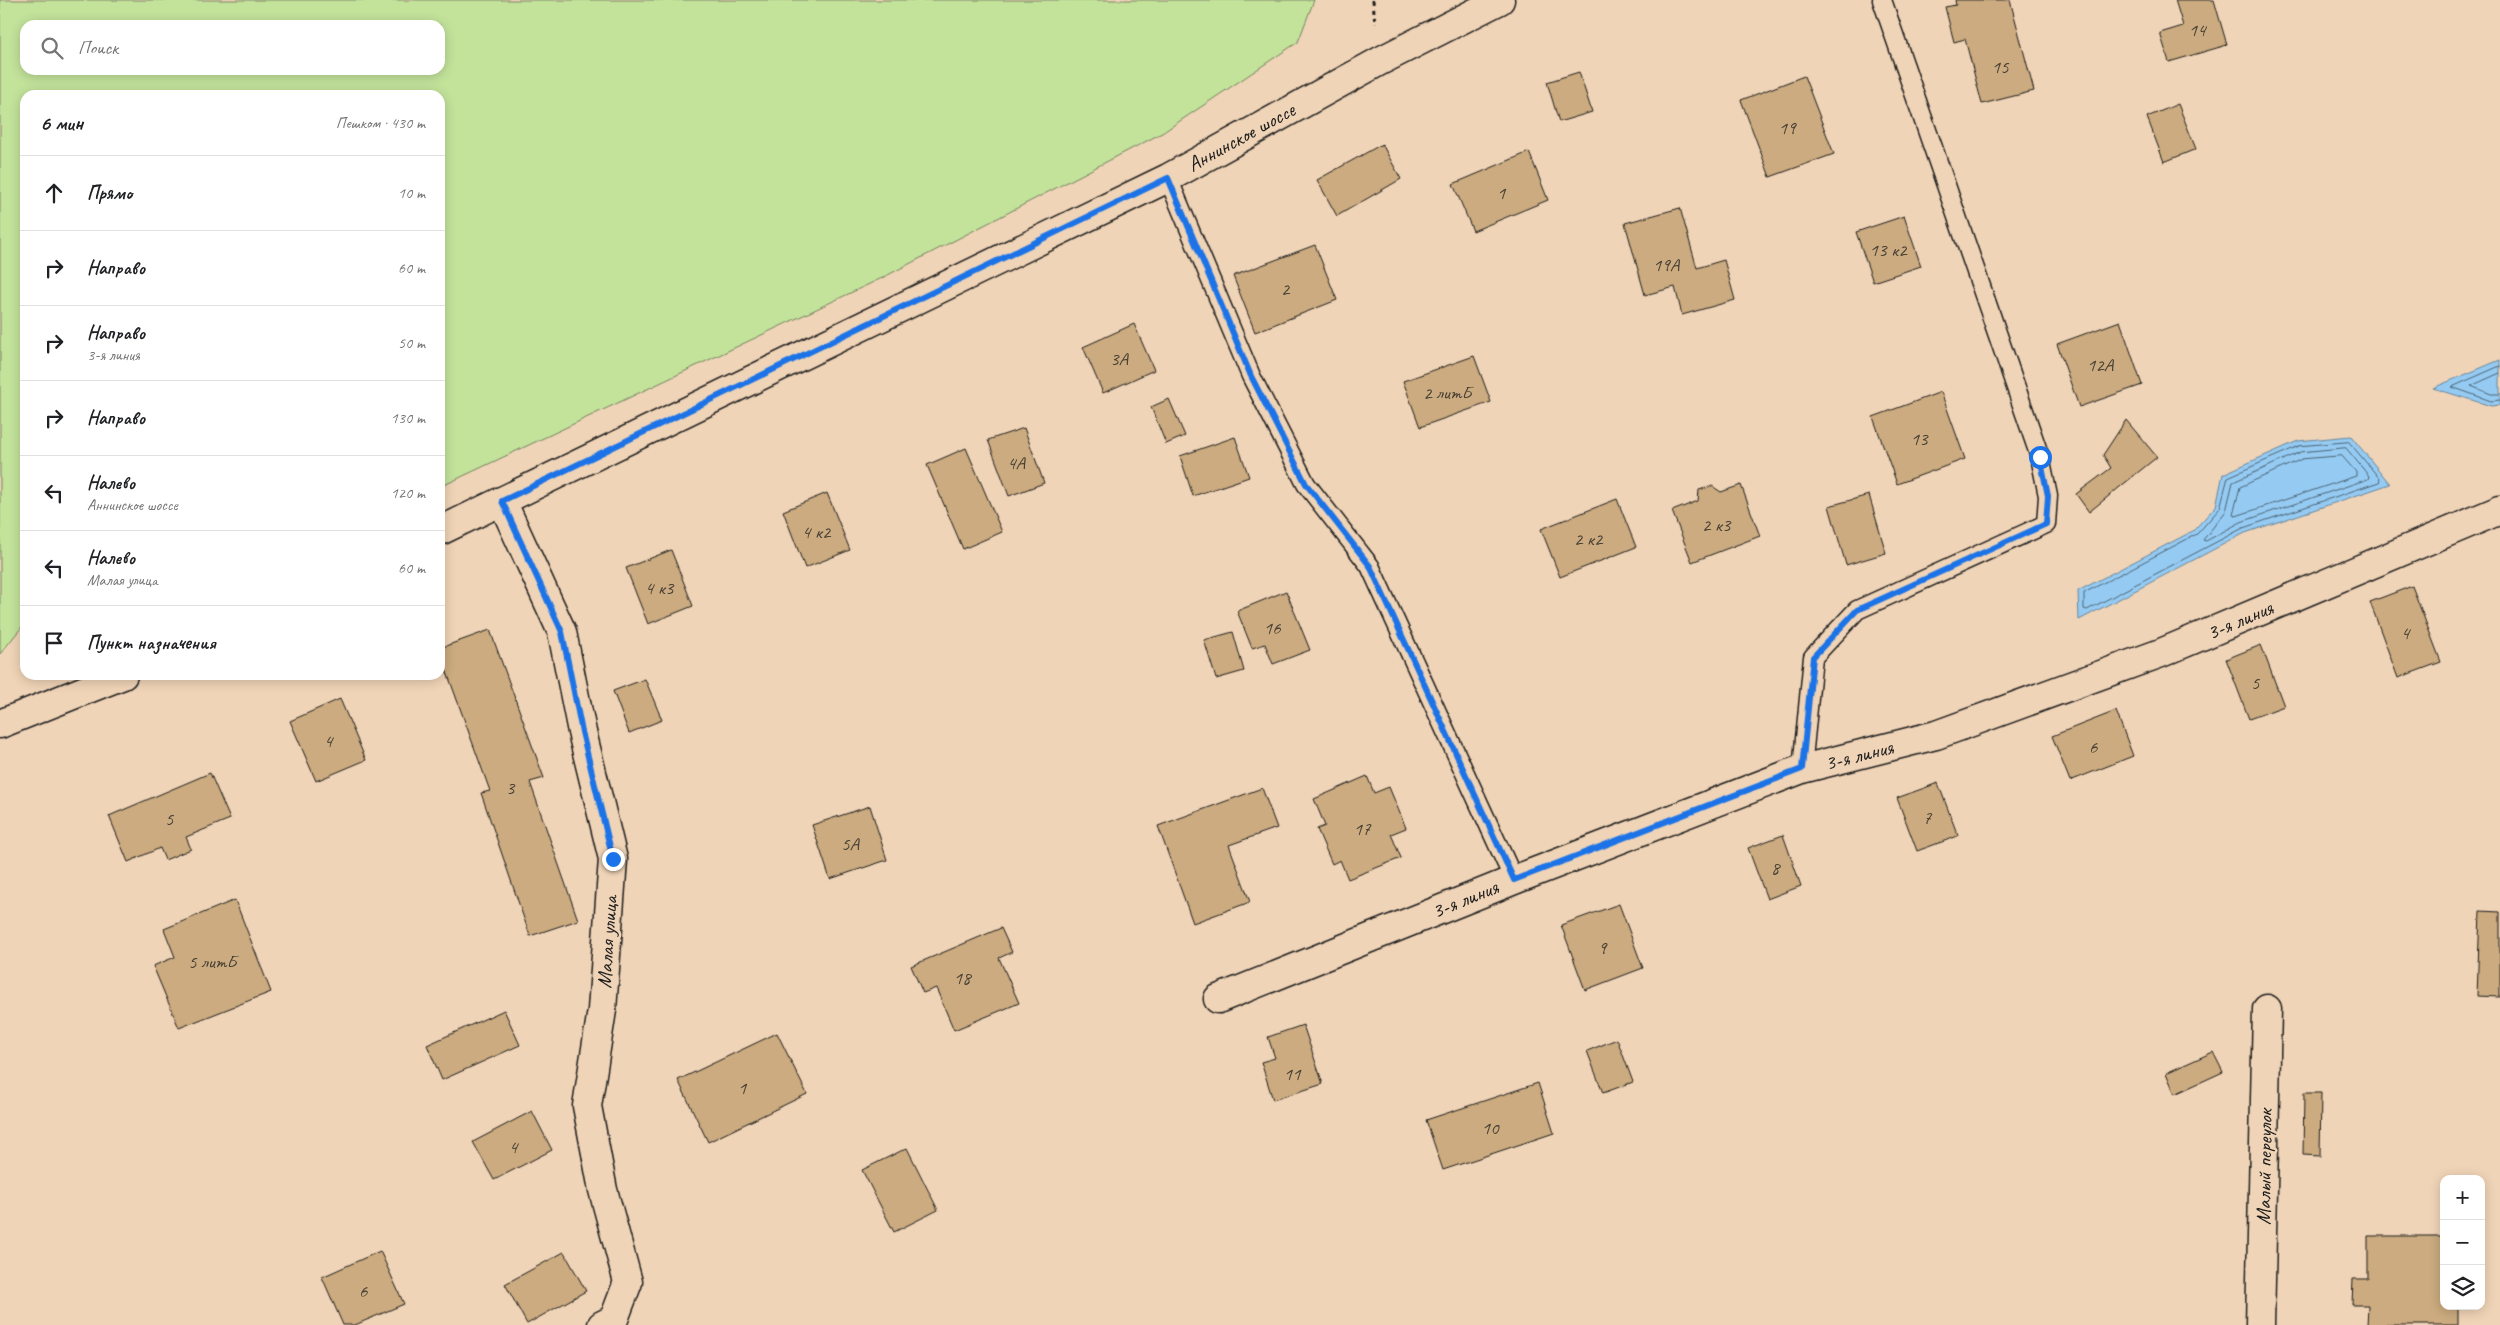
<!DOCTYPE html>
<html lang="ru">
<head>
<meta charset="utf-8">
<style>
	body { margin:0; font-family:Caveat,sans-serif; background:#f6f6f6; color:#202124 }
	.controls { position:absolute; right:15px; bottom:15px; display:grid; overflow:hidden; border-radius:10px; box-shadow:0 2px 12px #0003 }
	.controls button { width:45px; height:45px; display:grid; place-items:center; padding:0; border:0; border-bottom:1px solid #e0e0e0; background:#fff; color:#202124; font:25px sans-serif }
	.stop { position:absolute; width:15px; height:15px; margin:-11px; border:4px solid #1a73e8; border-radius:50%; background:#fff }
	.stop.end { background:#1a73e8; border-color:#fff; box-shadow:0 1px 5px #0008 }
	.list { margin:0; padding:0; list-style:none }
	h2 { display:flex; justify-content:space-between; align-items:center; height:65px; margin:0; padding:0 20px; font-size:21px }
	h2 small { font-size:16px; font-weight:400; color:#757577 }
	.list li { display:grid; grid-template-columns:32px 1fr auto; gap:15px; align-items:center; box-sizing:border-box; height:75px; padding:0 20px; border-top:1px solid #e0e0e0 }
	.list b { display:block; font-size:19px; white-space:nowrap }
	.list p { margin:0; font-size:16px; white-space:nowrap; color:#757577 }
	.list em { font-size:16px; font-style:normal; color:#757577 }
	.icon { flex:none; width:28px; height:28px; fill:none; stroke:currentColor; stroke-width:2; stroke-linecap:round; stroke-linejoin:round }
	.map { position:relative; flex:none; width:2500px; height:1325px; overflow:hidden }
	.search { position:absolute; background:#fff; box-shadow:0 2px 12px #0003; left:20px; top:20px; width:425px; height:55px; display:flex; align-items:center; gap:12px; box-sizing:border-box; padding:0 18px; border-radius:15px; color:#757577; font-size:19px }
	.panel { position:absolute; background:#fff; box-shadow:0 2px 12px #0003; left:20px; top:90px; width:425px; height:590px; border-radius:15px }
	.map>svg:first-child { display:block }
</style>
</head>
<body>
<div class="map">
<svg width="2500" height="1325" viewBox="0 0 2500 1325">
	<rect width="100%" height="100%" fill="#f0d4b7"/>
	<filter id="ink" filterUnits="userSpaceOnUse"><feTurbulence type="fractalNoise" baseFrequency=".02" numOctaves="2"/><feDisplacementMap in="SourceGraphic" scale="10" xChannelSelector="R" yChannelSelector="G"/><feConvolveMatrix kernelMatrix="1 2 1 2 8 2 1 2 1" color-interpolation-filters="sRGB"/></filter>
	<g filter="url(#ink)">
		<path fill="#c3e39b" stroke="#70805c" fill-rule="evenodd" d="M0,0H1314L1298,42L1162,133L882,278L440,487V95H25V623L0,654ZM25,25H440V70H25Z"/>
		<path fill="#95cbf3" stroke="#65859d" d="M2500,360V405L2491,406L2433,388Z
			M2351,436L2390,484L2245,533L2079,620L2078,591L2193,531L2216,506L2223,474L2298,441Z"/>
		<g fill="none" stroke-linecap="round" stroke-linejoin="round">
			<path stroke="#4c6272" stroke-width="1" d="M2500,366L2452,387L2491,401L2500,400
				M2500,373L2471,386L2491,394H2500
				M2349,442L2380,479L2379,482L2243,528L2087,610L2084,609V593L2197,534L2220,508L2228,477L2299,446Z
				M2346,448L2369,476L2368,479L2241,522L2206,541L2203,540L2226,511L2233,482L2301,452Z
				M2342,456L2356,472V476L2236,516L2233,515L2240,487L2302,459Z"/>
		</g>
		<path fill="#cbab7f" stroke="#1c1c1c" d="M1955,0H2010L2034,91L1982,104L1965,39L1954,42L1945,7L1956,5Z
			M2175,0H2214L2227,45L2169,62L2160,33L2183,26Z
			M1579,72L1592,112L1559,122L1547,82Z
			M1804,76L1834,154L1770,177L1741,100Z
			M2178,104L2196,149L2164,162L2147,117Z
			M1382,144L1401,179L1337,216L1317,180Z
			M1529,152L1548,200L1473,231L1453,184Z
			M1680,208L1697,268L1724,260L1735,300L1682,315L1675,287L1645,295L1625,223Z
			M1904,216L1921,266L1873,282L1856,232Z
			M1315,245L1337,300L1255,332L1233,276Z
			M2120,321L2142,385L2079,407L2057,344Z
			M1134,324L1154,370L1103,393L1083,347Z
			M1474,356L1491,402L1420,427L1403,381Z
			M1941,392L1965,459L1897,484L1873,417Z
			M1169,399L1185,436L1166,444L1151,407Z
			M2126,420L2157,457L2089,512L2076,494L2111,468L2103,455Z
			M1024,428L1044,483L1009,496L988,440Z
			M1235,437L1249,477L1193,496L1180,456Z
			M966,448L1002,532L963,549L927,465Z
			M1741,485L1760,536L1692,562L1672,511L1698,501L1699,490L1712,486L1721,492Z
			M827,493L850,550L805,568L783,511Z
			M1869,495L1886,553L1846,565L1829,506Z
			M1617,499L1636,547L1560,577L1541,529Z
			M671,550L693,606L648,624L626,568Z
			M2412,586L2441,662L2398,678L2370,602Z
			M1286,591L1310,650L1273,664L1265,644L1252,648L1237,611Z
			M490,630L544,778L530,782L578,920L530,936L481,793L490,791L440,653V648Z
			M1233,632L1244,671L1216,679L1204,640Z
			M2261,645L2284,706L2249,719L2226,659Z
			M645,679L662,720L629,733L613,691Z
			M340,699L366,760L316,781L290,721Z
			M2116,711L2133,756L2070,781L2052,736Z
			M210,773L230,819L186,837L191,849L165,860L160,848L128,862L109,816Z
			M1367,776L1374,793L1389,787L1406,828L1391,834L1401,858L1348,879L1340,860L1332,864L1317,829L1325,826L1314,799Z
			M1938,783L1958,836L1917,851L1897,798Z
			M1262,788L1277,828L1229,845L1250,902L1193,923L1158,826Z
			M870,806L887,860L830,879L812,825Z
			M1783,835L1801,886L1767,899L1748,848Z
			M235,900L271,992L179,1028L153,966L175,957L164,929Z
			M1619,904L1643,968L1585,990L1561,925Z
			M2480,911L2500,912V997L2477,996Z
			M1001,928L1012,952L999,958L1019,1003L954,1030L936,988L923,993L911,966Z
			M504,1010L520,1045L442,1080L427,1045Z
			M1303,1025L1323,1084L1273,1100L1261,1062L1275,1058L1268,1037Z
			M777,1033L807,1094L708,1142L678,1080Z
			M1617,1039L1633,1082L1603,1093L1587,1051Z
			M2213,1052L2223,1072L2175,1094L2166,1073Z
			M1538,1083L1554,1133L1443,1170L1426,1120Z
			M2304,1093H2321L2320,1156L2303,1155Z
			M532,1111L552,1150L494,1180L473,1142Z
			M907,1148L938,1210L894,1232L862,1170Z
			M2368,1236H2444V1306H2458V1325H2367L2368,1305H2352L2353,1279H2368Z
			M380,1251L404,1304L355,1325H343L322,1277Z
			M564,1252L586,1291L527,1324L505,1284Z"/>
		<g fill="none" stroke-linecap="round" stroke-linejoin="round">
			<g stroke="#1c1c1c" stroke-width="21">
				<path id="lane" d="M1168,178L1251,376L1306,484L1370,566L1514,880
					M1802,769L1813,657L1857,610L2046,524L2048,496L2040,457L1882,0"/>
			</g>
			<g stroke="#1c1c1c" stroke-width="31">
				<path id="street" d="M502,501L562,632L582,732L613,859L602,1010L587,1106L603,1190L628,1282L614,1319L602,1325
					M1218,999L1514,880L1802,769L1936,735L2161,653L2500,510
					M2260,1325L2267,1009"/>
			</g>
			<g stroke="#1c1c1c" stroke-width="31">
				<path id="secondary" d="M440,531L1168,178L1380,61L1500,0
					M0,724L123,675"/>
			</g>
			<path stroke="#1c1c1c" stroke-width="3" stroke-dasharray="4 4" stroke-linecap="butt" d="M1373,0L1375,24"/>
			<use href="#lane" stroke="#f0d4b7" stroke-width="18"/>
			<use href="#street" stroke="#f0d4b7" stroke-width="28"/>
			<use href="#secondary" stroke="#f0d4b7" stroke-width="28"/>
		</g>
	</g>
	<g fill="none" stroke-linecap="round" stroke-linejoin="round" filter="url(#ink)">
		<path stroke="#1a73e8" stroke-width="6" d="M613,859L582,732L562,632L502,501L1168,178L1251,376L1306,484L1370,566L1514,880L1802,769L1813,657L1857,610L2046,524L2048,496L2040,457"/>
	</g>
	<g text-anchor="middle" stroke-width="5" stroke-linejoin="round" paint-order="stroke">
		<g font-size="19" fill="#484035">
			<text x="2197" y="36">14</text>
			<text x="2000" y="73">15</text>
			<text x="1787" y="134">19</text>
			<text x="1501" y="199">1</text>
			<text x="1888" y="256">13 к2</text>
			<text x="1666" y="271">19А</text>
			<text x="1285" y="295">2</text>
			<text x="1119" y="365">3А</text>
			<text x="2100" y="371">12А</text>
			<text x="1447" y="399">2 литБ</text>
			<text x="1919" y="445">13</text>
			<text x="1016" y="469">4А</text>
			<text x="1716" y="531">2 к3</text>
			<text x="816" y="538">4 к2</text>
			<text x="1588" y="545">2 к2</text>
			<text x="659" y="594">4 к3</text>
			<text x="1272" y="634">16</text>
			<text x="2405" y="639">4</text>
			<text x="2255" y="689">5</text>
			<text x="328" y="747">4</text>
			<text x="2093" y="753">6</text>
			<text x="510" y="794">3</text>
			<text x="1927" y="824">7</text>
			<text x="169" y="825">5</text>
			<text x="1362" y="835">17</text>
			<text x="850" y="850">5А</text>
			<text x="1775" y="874">8</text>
			<text x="1602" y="954">9</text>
			<text x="212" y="968">5 литБ</text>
			<text x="962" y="984">18</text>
			<text x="1292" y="1080">11</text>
			<text x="742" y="1094">1</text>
			<text x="1490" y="1134">10</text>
			<text x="513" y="1153">4</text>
			<text x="363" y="1297">6</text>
		</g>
		<g font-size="21" fill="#1c1c1c" stroke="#f0d4b7">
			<text transform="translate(1241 137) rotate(-29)" y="7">Аннинское шоссе</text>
			<text transform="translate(2240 620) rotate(-23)" y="7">3-я линия</text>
			<text transform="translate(1859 755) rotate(-14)" y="7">3-я линия</text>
			<text transform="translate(1465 899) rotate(-22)" y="7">3-я линия</text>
			<text transform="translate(607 942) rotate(-86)" y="7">Малая улица</text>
			<text transform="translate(2264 1167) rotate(-89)" y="7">Малый переулок</text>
		</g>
	</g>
</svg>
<div class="controls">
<button>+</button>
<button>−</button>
<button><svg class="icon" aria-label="layers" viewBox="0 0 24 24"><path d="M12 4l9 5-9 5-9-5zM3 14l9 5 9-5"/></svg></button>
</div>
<div class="stop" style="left:2040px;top:457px"></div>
<div class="stop end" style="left:613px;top:859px"></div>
<div class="search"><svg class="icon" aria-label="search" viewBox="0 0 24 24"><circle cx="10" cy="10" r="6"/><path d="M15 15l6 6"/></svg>Поиск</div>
<section class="panel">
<h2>6 мин<small>Пешком · 430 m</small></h2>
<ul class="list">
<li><svg class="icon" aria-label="ahead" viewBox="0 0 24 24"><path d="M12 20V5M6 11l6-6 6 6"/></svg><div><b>Прямо</b></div><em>10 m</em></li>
<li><svg class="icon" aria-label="right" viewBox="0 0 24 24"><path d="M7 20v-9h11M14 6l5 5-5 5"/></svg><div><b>Направо</b></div><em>60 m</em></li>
<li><svg class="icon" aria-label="right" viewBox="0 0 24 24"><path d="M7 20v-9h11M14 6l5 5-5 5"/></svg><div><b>Направо</b><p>3-я линия</p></div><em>50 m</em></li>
<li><svg class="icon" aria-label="right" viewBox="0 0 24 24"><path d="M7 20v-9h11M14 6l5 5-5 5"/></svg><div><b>Направо</b></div><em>130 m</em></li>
<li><svg class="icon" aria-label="left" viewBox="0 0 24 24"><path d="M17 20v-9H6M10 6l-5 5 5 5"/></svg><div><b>Налево</b><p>Аннинское шоссе</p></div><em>120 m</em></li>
<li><svg class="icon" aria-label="left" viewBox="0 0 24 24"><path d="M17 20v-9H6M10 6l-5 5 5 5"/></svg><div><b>Налево</b><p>Малая улица</p></div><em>60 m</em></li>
<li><svg class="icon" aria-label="arrive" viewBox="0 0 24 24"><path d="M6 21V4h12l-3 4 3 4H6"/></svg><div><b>Пункт назначения</b></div></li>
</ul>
</section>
</div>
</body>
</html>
